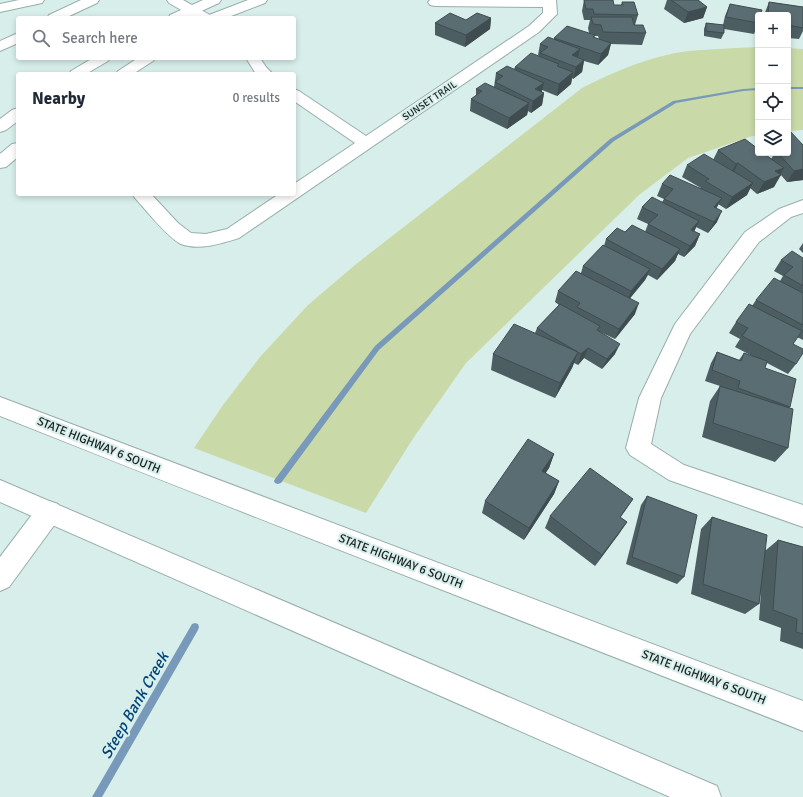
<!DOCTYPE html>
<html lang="en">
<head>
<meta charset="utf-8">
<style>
	body { margin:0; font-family:Signika,sans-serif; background:#f6f6f7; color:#1f2937 }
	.controls { position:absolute; right:12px; top:12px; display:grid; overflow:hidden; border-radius:4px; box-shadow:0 2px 6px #0003 }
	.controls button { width:36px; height:36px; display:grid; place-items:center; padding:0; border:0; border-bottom:1px solid #e0e1e3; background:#fff; color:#1f2937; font:20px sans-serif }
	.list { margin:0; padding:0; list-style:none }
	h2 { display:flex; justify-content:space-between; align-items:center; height:52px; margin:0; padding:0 16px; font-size:17px }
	h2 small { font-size:13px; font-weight:400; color:#747a83 }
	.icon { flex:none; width:22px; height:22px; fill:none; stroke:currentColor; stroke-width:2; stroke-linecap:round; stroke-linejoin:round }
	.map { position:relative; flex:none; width:803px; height:797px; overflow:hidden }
	.search { position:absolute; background:#fff; box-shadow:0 2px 6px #0003; left:16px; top:16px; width:280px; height:44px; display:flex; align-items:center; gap:10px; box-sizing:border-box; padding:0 14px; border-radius:4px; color:#747a83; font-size:15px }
	.panel { position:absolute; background:#fff; box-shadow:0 2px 6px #0003; left:16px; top:72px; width:280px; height:124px; border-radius:4px }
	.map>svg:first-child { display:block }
</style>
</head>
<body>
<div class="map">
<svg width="803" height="797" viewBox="0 0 803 797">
	<rect width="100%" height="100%" fill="#d7eeeb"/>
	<path fill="#c9daa8" d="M758,47V135L749,137L688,158L639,195L466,363L414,437L366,513L194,448L223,405L260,357L308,305L355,265L582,88C615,71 651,56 688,51C711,49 735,48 758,47Z
		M788,48L803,49V130L788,131Z"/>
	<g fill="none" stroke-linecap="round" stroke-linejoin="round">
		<path fill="#7899b9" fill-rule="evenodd" d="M788,87H803V89H788Z
			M758,88V90L743,91L676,103L614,141L379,350L281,483L278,484L275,483L274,481L275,479L375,346L610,139L673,101L743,89Z
			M195,623L198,624L199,627L198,630L102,797H92L192,624Z"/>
		<g stroke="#98aeab" stroke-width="2">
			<path id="minor" d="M19,0H44L42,3L0,12V4Z
				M81,0H99L97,3L65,18H47L49,15Z
				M167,0H183L210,15L212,18H195L169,3Z
				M430,0H556L557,14L539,32L239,238C223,243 199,251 181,244C167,237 146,210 135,198L132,194H151L178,223L191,233L206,234L227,229L279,194H294V184L355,143L294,101V89L299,91L366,136L529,26L543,13V7L435,6L430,5L428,2Z
				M18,33V43L0,51V41Z
				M246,58H260L266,67L273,74H256Z
				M803,200V213L791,217L759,242L690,334L661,398L651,444L684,465L803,505V527L669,480L630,455L626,448L639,398L675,324L745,232L779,209Z
				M49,501L58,504L61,512L58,520L9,587L0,591V557L40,504Z"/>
		</g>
		<g stroke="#98aeab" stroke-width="2">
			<path id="major" d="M203,0H221L219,3L186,18H168L170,15Z
				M248,0H267L265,3L226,18H207L209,15Z
				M93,58H110L108,61L86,74H69L71,71Z
				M138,58H155L153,61L133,74H116L118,71Z
				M18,108V121L6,130L0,132V119L12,110Z
				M18,143V157L6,167L0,168V154L12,144Z
				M0,397L803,701V731C535,625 267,523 0,416Z
				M0,480L717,786L721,797H670L0,502Z"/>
		</g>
		<use href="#minor" fill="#fff" fill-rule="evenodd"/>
		<use href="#major" fill="#fff" fill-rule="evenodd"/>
	</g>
	<path fill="#4d5e63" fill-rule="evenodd" d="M584,0L614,5H621L622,2L638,15L635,25L646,33L642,45L611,44L608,55L598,65L584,61L582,72L573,79L572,78L571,84L557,96L542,90V92L544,93L542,105L531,113L528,111L527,115L507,129L470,111L471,99L476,96V89L494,87L496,73L514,69L515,67L539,56L538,55L540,44L554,39V38L589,33L588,28L590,20H584L582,11ZM595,36H598L599,39L594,38Z
		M667,0H698L707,7L703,18L684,23L664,9Z
		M769,2L803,7V31L799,39L788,38V15H764Z
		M730,4L758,15V25L754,34L724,29V33L721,39L704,36V29L706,23L723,25L725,16Z
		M491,18L490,29L465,47L435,35V23Z
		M758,140V153H788L803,145V180L787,182L780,174L774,187L757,194L750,188L747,195L726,209L718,204L716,208L717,222L708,233L696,227L694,231L700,234L695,246L684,257L678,254L675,261L657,280L648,275L645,280L630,298L635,314L615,339L598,331L615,354L602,369L584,358L578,365L574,363L572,368L555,398L491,370L493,354L535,333L537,328L559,305L555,302L558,291L581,273L583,266L604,246L606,239L625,232H645L648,224L637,219L642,207L662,202L664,199L657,196L662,184L701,188L682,177L687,165L713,160L718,150L757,148L755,146ZM765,154H770L773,156L771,159Z
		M803,243V253L799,249Z
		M803,258V340L797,337L793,344L796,364L788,374L767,363L765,368L790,407L789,408L788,448L775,462L702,437L710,401L720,386L705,381L711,363L717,352L739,360L744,353L756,358L735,347L740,339L729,333L736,322L752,306L756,300L780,281L783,276L774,271L781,260Z
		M554,454L549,468L545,473L559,481L554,494L524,540L482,513L485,501Z
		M647,496L684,577L677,584L626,564L641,505Z
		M633,499L620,517L627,522L595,566L545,528L550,516Z
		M712,517L766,550L778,540L803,547V649L780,641L781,628L759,620L761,590L759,604L745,614L691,594L701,529Z"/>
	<path fill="#3f4c50" d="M707,7L703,18L684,23L688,12Z
		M491,18L490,29L465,47L466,35Z
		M611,43L608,55L598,65L601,54Z
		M580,49L577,61L572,55Z
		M584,60L582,72L573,79L576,67Z
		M573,72L571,84L557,96L559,84Z
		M544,83L541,95L535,89Z
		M544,93L542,105L531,113L533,101Z
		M529,103L527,115L507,129L509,118Z
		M763,153H771L770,154L762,155Z
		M738,163L733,174L730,175L736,164Z
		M784,168L779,176L781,175L774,187L757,194L764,182L775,171Z
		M803,169V180L787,182L794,171Z
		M753,183L747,195L726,209L732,197Z
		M722,198L716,209L714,207Z
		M722,211L717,222L708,233L714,222Z
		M699,221L694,232L691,230Z
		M700,234L695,246L684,257L690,246Z
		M680,249L675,261L657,280L662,269Z
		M650,269L645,280L627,302L631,291Z
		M639,303L635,314L615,339L619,329Z
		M620,344L615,354L602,369L607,359Z
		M588,348L584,358L578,365L581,354Z
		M578,352L572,368L555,398L560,383Z
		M554,454L549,468L538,485L542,471Z
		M559,481L554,494L524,540L529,528Z
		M633,499L625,511L612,529L620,517Z
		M627,522L619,534L595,566L602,555Z"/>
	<path fill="#5a6d73" stroke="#3f4c50" d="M584,0H613L614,5H623L622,2H634L638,15L594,14L593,9H586Z
		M671,0H698L707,7L688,12Z
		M769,2L803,7V28L788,25V15H768Z
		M730,4L762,10L760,15H758V23L726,17Z
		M450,13L466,20L477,13L491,18L466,35L435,23Z
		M591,17H632L634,25H643L646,33L603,32L601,25L593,24Z
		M706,23L724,25V33L706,31Z
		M567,26L595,35L593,37L611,43L601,54L554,38Z
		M548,37L580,49L572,55L584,60L576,67L540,53L548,47L540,44Z
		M531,53L559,64L557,66L573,72L559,84L515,67Z
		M507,66L544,83L535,89L544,93L533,101L495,82L503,76L496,73Z
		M485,83L529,103L509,118L471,99L482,91L476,89Z
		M788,130H789L803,145V169L794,171L778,153H788Z
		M745,139L758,149V153H763L784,168L775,171L781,175L764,182L738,163L736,164L718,150Z
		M704,154L753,183L732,197L705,181L709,179L687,165Z
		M670,175L722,198L714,207L722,211L714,222L664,199L673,189L662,184Z
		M652,197L699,221L691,230L700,234L690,246L648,224L658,215L642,207Z
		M632,225L680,249L662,269L606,239L617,228L625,232Z
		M603,245L650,269L631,291L583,266Z
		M792,251L803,258V286L784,275L793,267L781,260Z
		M576,271L639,303L619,329L577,307L580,303L558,291Z
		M774,278L803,293V325L756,300Z
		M560,304L600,326L597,330L620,344L607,359L588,348L581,354L537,328Z
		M749,304L802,331L793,344L803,349V353L796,364L742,336L748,328L736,322Z
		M514,324L578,352L560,383L493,354Z
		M717,352L741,361L744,353L767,361L765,368L796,379L790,407L738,388L740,381L712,370Z
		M720,386L793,409L788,448L713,423Z
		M528,439L554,454L542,471L559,481L529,528L485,501Z
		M590,468L633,499L620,517L627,522L602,555L550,516Z
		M647,496L697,515L684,577L632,557Z
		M712,517L767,535L759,604L703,584Z
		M778,540L803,547V634L796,632L797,619L773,610Z"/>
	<g text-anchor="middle" stroke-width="4" stroke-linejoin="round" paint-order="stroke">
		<g font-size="10" fill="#171f1e" stroke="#d7eeeb">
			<text transform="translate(429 100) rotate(-34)" y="4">SUNSET TRAIL</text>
		</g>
		<g font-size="12" fill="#171f1e" stroke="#d7eeeb">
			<text transform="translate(99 445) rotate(22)" y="4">STATE HIGHWAY 6 SOUTH</text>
			<text transform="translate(401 561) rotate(21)" y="4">STATE HIGHWAY 6 SOUTH</text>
			<text transform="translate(704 677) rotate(21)" y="4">STATE HIGHWAY 6 SOUTH</text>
		</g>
		<g font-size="16" font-style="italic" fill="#004379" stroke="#d7eeeb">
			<text transform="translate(134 705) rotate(-60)" y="6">Steep Bank Creek</text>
		</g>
	</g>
</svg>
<div class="controls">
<button>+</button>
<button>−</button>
<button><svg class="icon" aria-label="locate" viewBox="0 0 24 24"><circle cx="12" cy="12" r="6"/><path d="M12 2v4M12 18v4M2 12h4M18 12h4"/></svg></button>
<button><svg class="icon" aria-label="layers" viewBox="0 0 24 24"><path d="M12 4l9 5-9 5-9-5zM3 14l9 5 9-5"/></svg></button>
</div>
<div class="search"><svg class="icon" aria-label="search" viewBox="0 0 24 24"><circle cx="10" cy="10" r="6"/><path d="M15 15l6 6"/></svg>Search here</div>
<section class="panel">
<h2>Nearby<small>0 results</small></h2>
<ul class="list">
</ul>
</section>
</div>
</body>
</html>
